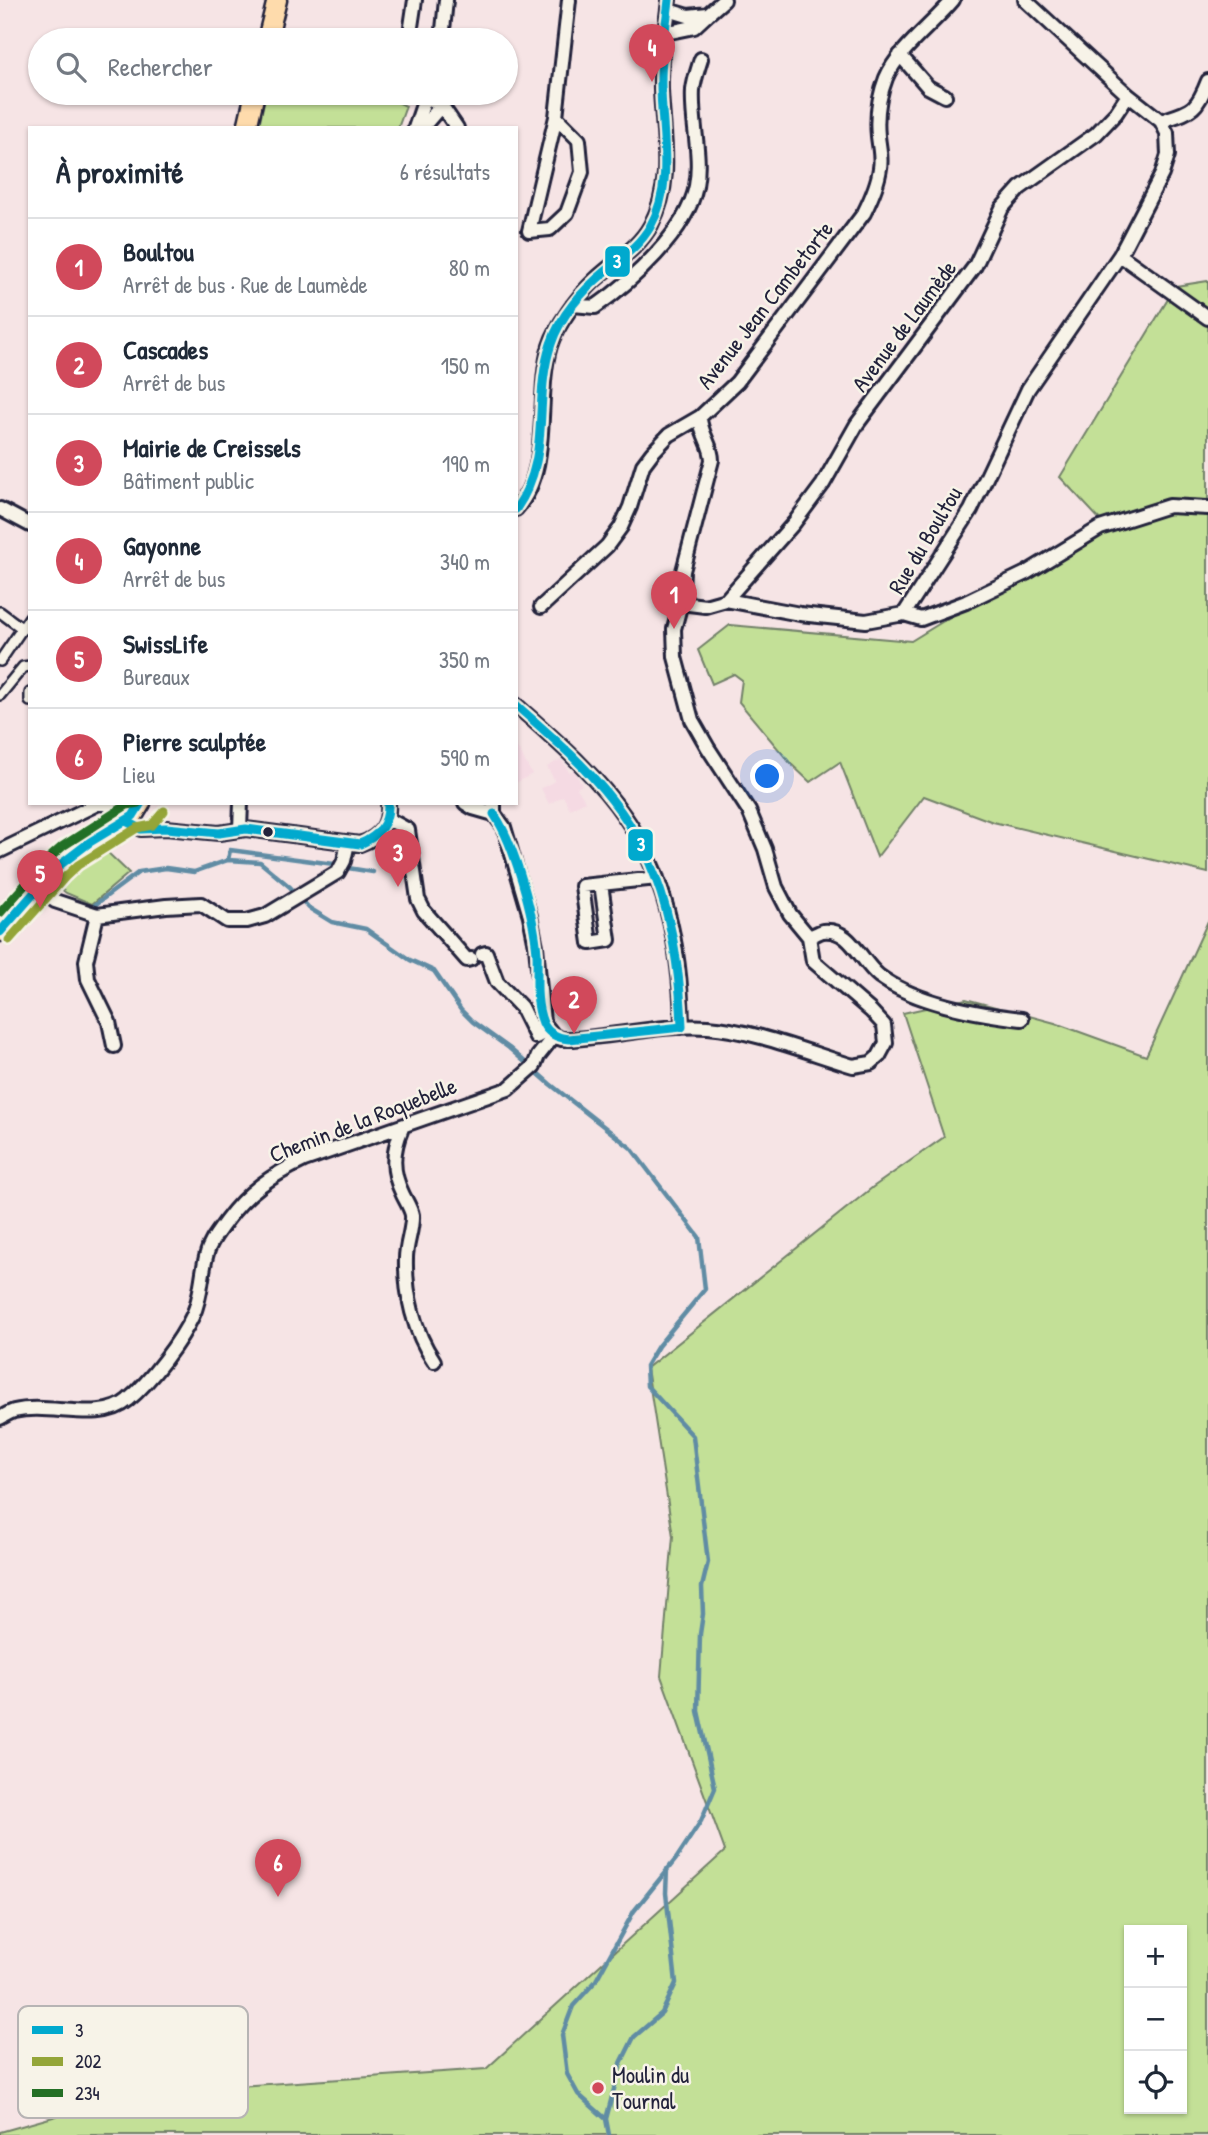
<!DOCTYPE html>
<html lang="fr">
<head>
<meta charset="utf-8">
<style>
	body { margin:0; font-family:"Patrick Hand",sans-serif; background:#f6f6f7; color:#1f2937 }
	.controls { position:absolute; right:21px; bottom:21px; display:grid; overflow:hidden; border-radius:0px; box-shadow:0 2px 5px #0004 }
	.controls button { width:63px; height:63px; display:grid; place-items:center; padding:0; border:0; border-bottom:2px solid #e0e1e3; background:#fff; color:#1f2937; font:35px sans-serif }
	.you { position:absolute; left:768px; top:777px; width:24px; height:24px; margin:-18px; border:5px solid #fff; border-radius:50%; background:#1a73e8; box-shadow:0 0 0 10px #1a73e833 }
	.badge { display:grid; place-items:center; width:46px; height:46px; border-radius:50%; background:#d1495b; color:#fff; font-size:23px; font-weight:700 }
	.pin { position:absolute; translate:-50% -58px; filter:drop-shadow(0 2px 4px #0008) }
	.pin::after { content:''; position:absolute; top:37px; width:24px; height:21px; background:inherit; clip-path:polygon(0 0,100% 0,50% 100%) }
	.list { margin:0; padding:0; list-style:none }
	h2 { display:flex; justify-content:space-between; align-items:center; height:91px; margin:0; padding:0 28px; font-size:30px }
	h2 small { font-size:23px; font-weight:400; color:#747a83 }
	.list li { display:grid; grid-template-columns:46px 1fr auto; gap:21px; align-items:center; box-sizing:border-box; height:98px; padding:0 28px; border-top:2px solid #e0e1e3 }
	.list b { display:block; font-size:26px; white-space:nowrap }
	.list p { margin:0; font-size:23px; white-space:nowrap; color:#747a83 }
	.list em { font-size:23px; font-style:normal; color:#747a83 }
	.icon { flex:none; width:38px; height:38px; fill:none; stroke:currentColor; stroke-width:2; stroke-linecap:round; stroke-linejoin:round }
	.map { position:relative; flex:none; width:1208px; height:2135px; overflow:hidden }
	.search { position:absolute; background:#fff; box-shadow:0 2px 5px #0004; left:28px; top:28px; width:490px; height:77px; display:flex; align-items:center; gap:18px; box-sizing:border-box; padding:0 24px; border-radius:38px; color:#747a83; font-size:26px }
	.panel { position:absolute; background:#fff; box-shadow:0 2px 5px #0004; left:28px; top:126px; width:490px; height:679px; border-radius:0px }
	.map>svg:first-child { display:block }
</style>
</head>
<body>
<div class="map">
<svg width="1208" height="2135" viewBox="0 0 1208 2135">
	<rect width="100%" height="100%" fill="#f6e4e5"/>
	<filter id="ink" filterUnits="userSpaceOnUse"><feTurbulence type="fractalNoise" baseFrequency=".0143" numOctaves="2"/><feDisplacementMap in="SourceGraphic" scale="14" xChannelSelector="R" yChannelSelector="G"/><feConvolveMatrix kernelMatrix="1 2 1 2 8 2 1 2 1" color-interpolation-filters="sRGB"/></filter>
	<g filter="url(#ink)">
		<path fill="#f5dae3" d="M516,745L532,774L516,783Z
			M561,759L569,772L574,770L582,785L577,788L585,801L570,809L563,796L549,804L541,788L555,781L547,767Z"/>
		<path fill="#c3e097" stroke="#728169" stroke-width="2" fill-rule="evenodd" d="M266,93H379L406,106L398,128H263L259,125Z
			M1208,281V873L993,822L924,796L877,857L840,762L810,782L790,763L739,702L742,680L734,674L712,684L698,650L730,625L911,641L1103,523L1060,477L1176,286Z
			M104,849L129,873L92,904L66,893L60,888L89,858Z
			M1208,921V2135H0V2132L138,2093L486,2069L725,1851L661,1676L673,1536L647,1368L873,1187L944,1137L903,1013L966,999L1055,1023L1146,1056ZM1129,1930H1182V2109H1129Z"/>
		<g fill="none" stroke-linecap="round" stroke-linejoin="round">
			<path stroke="#608ca4" stroke-width="4.5" d="M228,860L230,850L334,864
				M348,868L373,872
				M88,906L92,907L139,872L166,868L194,872L228,860L260,862L290,887L309,908L332,922L366,929L410,960L434,971L461,1010L473,1022L509,1048L550,1084L631,1148L699,1237L705,1289L658,1346L646,1366L647,1386L693,1436L708,1562L702,1587L703,1614L700,1634L698,1711L715,1788L701,1821L676,1859L634,1911L595,1982L573,2006L562,2035L567,2074L578,2094L606,2119L609,2135
				M606,2119L621,2063L634,2037L662,2013L676,1983L666,1893L667,1869"/>
			<g stroke="#22223b" stroke-width="14">
				<path id="pedestrian" d="M0,612L23,629
					M0,661L30,617
					M30,693V701
					M0,695L23,667L30,666"/>
			</g>
			<g stroke="#22223b" stroke-width="18">
				<path id="minor" d="M708,14L724,0
					M665,33L694,27L708,14L688,16L668,10
					M409,40L415,0
					M442,40L446,0
					M900,55L928,87L945,96
					M423,93L444,109L457,128
					M556,117L579,140L582,172L567,213L550,229L529,231L556,117L569,0
					M1161,121C1191,111 1196,112 1208,81
					M415,128L427,93
					M422,128L441,106
					M1120,255L1208,318
					M573,305L595,307C631,282 687,232 696,186C702,155 691,121 693,90C694,80 698,69 701,59
					M700,417C700,433 712,445 712,460L683,571L681,603L705,606L726,600L800,614L866,621L904,614L971,510L1028,389L1120,255L1162,174L1168,155L1167,133L1161,121L1128,95L1025,0
					M0,509L30,525
					M516,509C553,469 535,396 550,346C556,326 579,295 595,280C614,262 638,249 651,225C674,181 663,137 661,90C660,60 666,29 669,0
					M726,600L794,523L823,484L857,424L975,266L1002,208L1020,188L1096,134L1116,113L1128,95
					M541,607L607,546L621,527L630,507L643,465L652,453L669,435L700,417L737,382L864,213C871,199 878,184 880,168C882,158 879,146 878,136C876,116 879,96 886,78C898,50 933,24 953,0
					M904,614L921,619L966,602L1026,573L1100,528L1169,506L1208,508
					M516,705C554,739 596,774 625,817C667,877 681,955 682,1027
					M101,803L112,806L126,821L141,829L166,828L219,833L246,829L360,844C380,837 390,825 388,803
					M465,803L473,808L494,814
					M494,803V814L504,827L530,916L536,946L543,1022L554,1036L562,1039H574C618,1036 663,1024 708,1027C752,1030 810,1053 853,1066L871,1063L879,1056L886,1043L884,1025L871,1011L813,961L809,937L790,914L776,887L765,849L749,811L708,748L692,720L675,657L674,629L681,603
					M388,819L408,830L418,899L424,911L467,960L471,959
					M240,829L241,803
					M0,851L99,803
					M601,884L609,940L590,943L582,886L657,878
					M38,889L55,901L97,915L166,906L201,904L227,921H247L265,916L338,872L344,861L348,843
					M97,915L86,961L88,979L109,1022L114,1046
					M809,937C814,935 819,932 823,931C851,928 860,961 879,976C915,1003 978,1014 1022,1019
					M482,954L486,953L497,982L521,1007L536,1037L548,1030
					M402,1128C392,1152 391,1171 403,1195C406,1201 411,1209 412,1215C413,1229 406,1244 406,1258C405,1294 414,1332 434,1361
					M0,1418C4,1416 10,1412 14,1411C50,1402 100,1424 128,1400C150,1382 181,1341 193,1315C202,1296 201,1273 207,1253C210,1241 219,1231 226,1221C247,1192 272,1175 304,1160L508,1089L534,1066L538,1056L554,1036"/>
			</g>
			<g stroke="#22223b" stroke-width="23">
				<path id="primary" d="M267,40L277,0
					M247,128L255,93
					M0,932L56,868L90,842L133,816L141,803"/>
			</g>
			<use href="#pedestrian" stroke="#f7f3e8" stroke-width="9"/>
			<use href="#minor" stroke="#f7f3e8" stroke-width="12"/>
			<use href="#primary" stroke="#fedbac" stroke-width="18"/>
			<g stroke="#f7f3e8" stroke-width="14">
				<path id="bus-1" d="M516,509C553,456 532,400 551,344C560,316 583,290 605,272C621,258 639,246 650,227C676,181 660,129 661,80C661,53 666,26 669,0
					M516,705C550,735 584,764 612,800C664,865 679,946 682,1027
					M494,814C515,845 534,916 537,953C538,976 534,1001 543,1023C548,1034 557,1038 569,1039L682,1027
					M126,821L141,829L166,828L219,833L246,829L360,844C379,836 389,824 388,803
					M0,932L56,868L90,842L133,816L141,803"/>
			</g>
			<g stroke="#f7f3e8" stroke-width="14">
				<path id="bus-2" d="M9,940L65,877L78,865L137,828L152,825L164,811"/>
			</g>
			<g stroke="#f7f3e8" stroke-width="14">
				<path id="bus-3" d="M0,913L47,860L63,846L127,805L138,803"/>
			</g>
			<use href="#bus-1" stroke="#00a9ce" stroke-width="9"/>
			<use href="#bus-2" stroke="#94a539" stroke-width="9"/>
			<use href="#bus-3" stroke="#246f25" stroke-width="9"/>
		</g>
	</g>
	<circle fill="#22223b" stroke="#f7f3e8" stroke-width="2.5" cx="268" cy="832" r="6"/>
	<circle fill="#d1495b" stroke="#f7f3e8" stroke-width="2.5" cx="598" cy="2088" r="7"/>
	<g text-anchor="middle" stroke-width="5" stroke-linejoin="round" paint-order="stroke">
		<g font-size="23" fill="#22223b" stroke="#f7f3e8">
			<text transform="translate(765 305) rotate(-52)" y="8">Avenue Jean Cambetorte</text>
			<text transform="translate(904 326) rotate(-53)" y="8">Avenue de Laumède</text>
			<text transform="translate(925 540) rotate(-59)" y="8">Rue du Boultou</text>
			<text transform="translate(363 1120) rotate(-21)" y="8">Chemin de la Roquebelle</text>
		</g>
		<g font-size="23" fill="#22223b" stroke="#f7f3e8" text-anchor="start">
			<text x="612" y="2083">Moulin du<tspan x="612" dy="26">Tournal</tspan></text>
		</g>
	</g>
	<rect x="18" y="2006" width="230" height="112" rx="10" fill="#f7f3e8" stroke="#b7b4b4" stroke-width="2"/>
	<rect x="32" y="2026" width="31" height="8" fill="#00a9ce"/>
	<rect x="32" y="2057" width="31" height="9" fill="#94a539"/>
	<rect x="32" y="2089" width="31" height="8" fill="#246f25"/>
	<g font-size="19" fill="#22223b">
		<text x="75" y="2037">3</text>
		<text x="75" y="2068">202</text>
		<text x="75" y="2100">234</text>
	</g>
	<g stroke="#f7f3e8" stroke-width="2.5">
		<rect x="604" y="245" width="27" height="33" rx="7" fill="#00a9ce"/>
		<rect x="627" y="828" width="27" height="34" rx="7" fill="#00a9ce"/>
	</g>
	<g font-size="19" text-anchor="middle" font-weight="bold" fill="#fff">
		<text x="617" y="268">3</text>
		<text x="641" y="851">3</text>
	</g>
</svg>
<div class="controls">
<button>+</button>
<button>−</button>
<button><svg class="icon" aria-label="locate" viewBox="0 0 24 24"><circle cx="12" cy="12" r="6"/><path d="M12 2v4M12 18v4M2 12h4M18 12h4"/></svg></button>
</div>
<div class="you"></div>
<div class="pin badge" style="left:674px;top:629px">1</div>
<div class="pin badge" style="left:574px;top:1034px">2</div>
<div class="pin badge" style="left:398px;top:887px">3</div>
<div class="pin badge" style="left:652px;top:82px">4</div>
<div class="pin badge" style="left:40px;top:908px">5</div>
<div class="pin badge" style="left:278px;top:1897px">6</div>
<div class="search"><svg class="icon" aria-label="search" viewBox="0 0 24 24"><circle cx="10" cy="10" r="6"/><path d="M15 15l6 6"/></svg>Rechercher</div>
<section class="panel">
<h2>À proximité<small>6 résultats</small></h2>
<ul class="list">
<li><span class="badge">1</span><div><b>Boultou</b><p>Arrêt de bus · Rue de Laumède</p></div><em>80 m</em></li>
<li><span class="badge">2</span><div><b>Cascades</b><p>Arrêt de bus</p></div><em>150 m</em></li>
<li><span class="badge">3</span><div><b>Mairie de Creissels</b><p>Bâtiment public</p></div><em>190 m</em></li>
<li><span class="badge">4</span><div><b>Gayonne</b><p>Arrêt de bus</p></div><em>340 m</em></li>
<li><span class="badge">5</span><div><b>SwissLife</b><p>Bureaux</p></div><em>350 m</em></li>
<li><span class="badge">6</span><div><b>Pierre sculptée</b><p>Lieu</p></div><em>590 m</em></li>
</ul>
</section>
</div>
</body>
</html>
